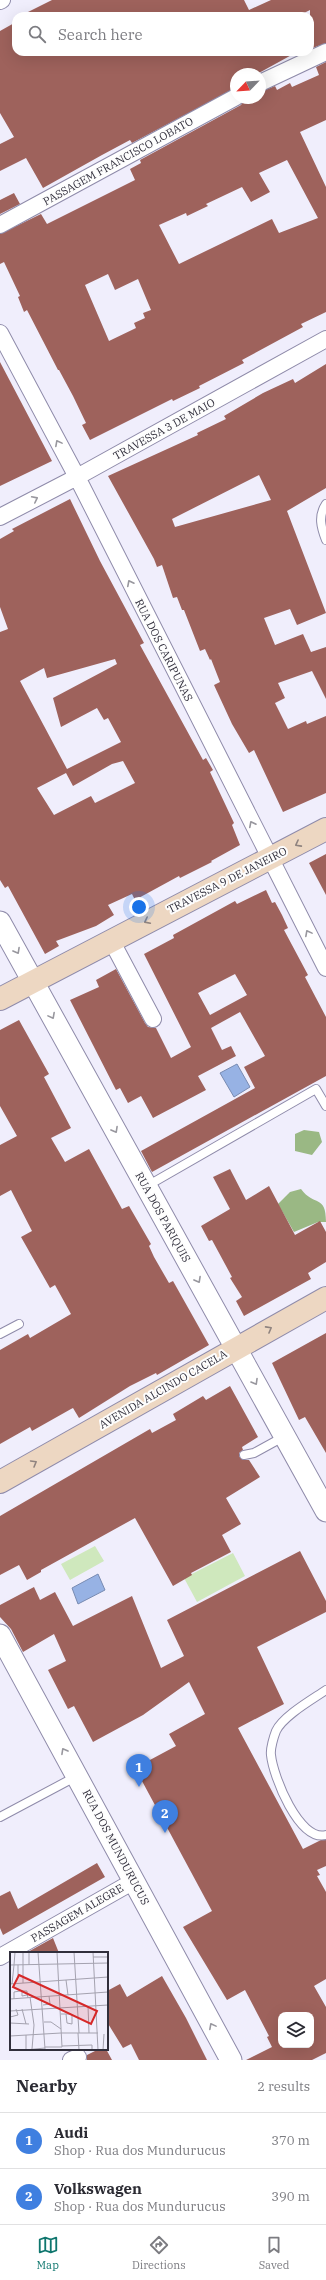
<!DOCTYPE html>
<html lang="en">
<head>
<meta charset="utf-8">
<style>
	body { margin:0; font-family:"IBM Plex Serif",serif; background:#f2f2f3; color:#2b2b33 }
	.controls { position:absolute; right:12px; bottom:12px; display:grid; overflow:hidden; border-radius:8px; box-shadow:0 4px 16px #0002 }
	.controls button { width:36px; height:36px; display:grid; place-items:center; padding:0; border:0; border-bottom:1px solid #e1e1e2; background:#fff; color:#2b2b33; font:20px sans-serif }
	.compass { position:absolute; left:230px; top:68px; width:36px; height:36px; border-radius:50%; background:#fff; box-shadow:0 4px 16px #0002; rotate:245deg }
	.you { position:absolute; left:139px; top:907px; width:14px; height:14px; margin:-10px; border:3px solid #fff; border-radius:50%; background:#1a73e8; box-shadow:0 0 0 6px #1a73e833 }
	.badge { display:grid; place-items:center; width:26px; height:26px; border-radius:50%; background:#0f766e; color:#fff; font-size:13px; font-weight:700 }
	.pin { position:absolute; translate:-50% -33px; filter:drop-shadow(0 1px 2px #0008) }
	.pin::after { content:''; position:absolute; top:21px; width:14px; height:12px; background:inherit; clip-path:polygon(0 0,100% 0,50% 100%) }
	.list { margin:0; padding:0; list-style:none }
	h2 { display:flex; justify-content:space-between; align-items:center; height:52px; margin:0; padding:0 16px; font-size:17px }
	h2 small { font-size:13px; font-weight:400; color:#7c7c81 }
	.list li { display:grid; grid-template-columns:26px 1fr auto; gap:12px; align-items:center; box-sizing:border-box; height:56px; padding:0 16px; border-top:1px solid #e1e1e2 }
	.list b { display:block; font-size:15px; white-space:nowrap }
	.list p { margin:0; font-size:13px; white-space:nowrap; color:#7c7c81 }
	.list em { font-size:13px; font-style:normal; color:#7c7c81 }
	.icon { flex:none; width:22px; height:22px; fill:none; stroke:currentColor; stroke-width:2; stroke-linecap:round; stroke-linejoin:round }
	.map { position:relative; flex:none; width:326px; height:2060px; overflow:hidden }
	.search { position:absolute; background:#fff; box-shadow:0 4px 16px #0002; left:12px; right:12px; top:12px; height:44px; display:flex; align-items:center; gap:10px; box-sizing:border-box; padding:0 14px; border-radius:12px; color:#7c7c81; font-size:15px }
	.sheet { height:164px; background:#fff }
	nav { display:flex; justify-content:space-around; align-items:center; box-sizing:border-box; height:56px; border-top:1px solid #e1e1e2; background:#fff; font-size:11px; color:#7c7c81 }
	nav a { display:grid; justify-items:center; gap:2px }
	nav .on { color:#0f766e }
	.map>svg:first-child { display:block }
</style>
</head>
<body>
<div class="map">
<svg width="326" height="2060" viewBox="0 0 326 2060">
	<rect width="100%" height="100%" fill="#f0eefc"/>
	<path fill="#cfe8bd" d="M95,1546L104,1561L70,1580L61,1564Z
		M233,1553L245,1576L197,1602L184,1578Z"/>
	<path fill="#9ab884" d="M304,1130L319,1132L322,1142L312,1155L295,1151V1134Z
		M301,1189C314,1207 326,1194 326,1222H318L294,1232L278,1204L290,1192Z"/>
	<path fill="#97b2e4" stroke="#788bb2" d="M237,1064L250,1087L234,1097L220,1073Z
		M98,1574L105,1590L78,1604L72,1588Z"/>
	<path fill="#9e625c" fill-rule="evenodd" d="M52,0H244L249,10L271,0H326V43L310,49V10L298,16H20Z
		M16,22V52H297L257,74H236V88L132,143L130,140L102,155L43,188L26,158L0,171V144L14,137L0,113V31Z
		M326,62V120L300,132L326,187V312L301,324L303,327L242,360L244,363L199,386L200,388L173,401L172,399L90,440L82,425L86,423L73,396L59,370H58L27,310L24,312L18,297L20,296L4,262L0,264V234L41,214L47,224L135,180L130,169L141,163L140,160L241,105L245,98H260V92L275,86L277,90L290,83L292,87L319,75L316,67ZM287,160L318,218L279,233L272,219L179,264L159,225L186,213L187,216L208,206L206,204L242,187L251,202L270,192L259,173ZM108,274L115,290L138,279L151,310L143,313L145,318L134,323L136,328L109,341L85,285Z
		M14,193L20,204L0,214V200Z
		M0,362L52,461L0,486Z
		M326,364V488L287,511L326,613L297,625L290,609L264,618L275,645L303,634L311,652L326,647V699L312,671L278,683L285,698L275,703L288,729L306,721L307,724L326,716V793L283,812L254,750L249,753L232,724L214,685L220,682L211,659L210,660L205,649L200,651L184,610H182L177,597L173,598L162,565L157,567L154,559L108,476L198,435L197,433L226,419L224,416L263,393L293,379L295,383ZM259,475L271,500L175,527L172,519Z
		M70,499L100,561L144,643L140,645L203,760L206,758L213,770L210,772L234,823L232,825L240,845L211,861L212,862L180,878L179,876L135,900L132,894L108,905L114,915L96,926L56,941L59,946L45,954L8,886L5,888L0,880V632L8,629L0,607V539L14,531L12,529ZM115,659L117,664L53,698L61,727L97,708L104,720L108,718L121,742L67,769L20,681L44,668L47,678ZM123,761L135,783L95,803L91,796L54,815L37,788L66,773L73,786L112,764Z
		M326,854V895L309,863Z
		M266,890L272,903L275,902L282,915L288,928L284,930L308,975L305,977L326,1017V1076L152,1172L141,1151L255,1088L244,1067L265,1056L240,1012L211,1028L222,1050L231,1046L236,1056L198,1076L206,1090L153,1118L141,1096L128,1103L120,1088L116,1090L70,1000L99,987L96,980L116,969L145,1023L148,1027L156,1028L171,1058L191,1047L144,954L174,938L173,935L235,901L237,904ZM235,974L247,995L210,1015L198,993Z
		M19,1020L49,1074L44,1077L71,1128L51,1138L65,1162L89,1149L122,1209L129,1206L151,1244L149,1246L154,1257L169,1283L173,1281L209,1345L157,1375L156,1373L130,1386L79,1418L73,1408L71,1409L32,1431L30,1427L0,1444V1350L28,1334L30,1338L71,1314L55,1285L50,1288L21,1237L32,1231L11,1190L0,1196V1145L17,1136L0,1106V1030Z
		M230,1169L246,1200L269,1186L295,1235L320,1221L326,1232V1262L308,1273L311,1279L244,1316L236,1301L242,1297L230,1278L232,1277L212,1240L209,1241L201,1226L230,1209L213,1177Z
		M326,1333V1453L305,1417L299,1420L272,1363Z
		M230,1386L258,1437L242,1447L243,1450L239,1453V1456L243,1460H249L260,1477L226,1498L241,1524L222,1535L231,1552L191,1573L192,1575L173,1586L135,1518L41,1570V1572L27,1580L19,1565L0,1575V1516L150,1429L152,1433L176,1420L173,1414L203,1396L206,1400Z
		M300,1551L326,1601V1612L257,1647L284,1704L238,1728L303,1849L321,1840H326V1866L317,1870L320,1875L317,1876L326,1892V1979L314,1986L326,2007V2053L312,2060H246L272,2047L267,2037L269,2036L245,1990L227,2000L183,1927L212,1911L135,1768L176,1746L169,1734L205,1714L189,1682L143,1715L93,1742L74,1706L68,1709L48,1670L66,1661L54,1634L23,1652L11,1629L0,1617V1605L34,1587L40,1600L55,1592L73,1626L132,1596L161,1668L184,1656L167,1620ZM281,2015H311V2045H281Z
		M97,1863L105,1877L3,1935L0,1928V1896L10,1891L18,1909Z
		M53,1938L59,1953H26Z
		M162,1976L186,2018L207,2060H139L131,2044L123,2048L107,2022V1991L120,1984L127,1997Z
		M99,2049H106L112,2060H87V2055Z"/>
	<g fill="none" stroke-linecap="round" stroke-linejoin="round">
		<g stroke="#8f8baa" stroke-width="10">
			<path id="service" d="M326,504C318,516 321,527 326,540
				M147,1186L316,1089L326,1106
				M0,1334L19,1324
				M244,1455L254,1453L285,1436
				M326,1690C313,1699 283,1716 276,1731C274,1736 270,1749 271,1755C273,1776 299,1842 326,1835
				M0,1817L77,1776"/>
		</g>
		<g stroke="#8f8baa" stroke-width="18">
			<path id="minor" d="M0,1L2,0
				M260,83L326,52
				M0,225L236,97
				M0,333L77,477L326,968
				M0,517L77,477L326,339
				M111,940L153,1019
				M0,1957L134,1881
				M71,2060L78,2057"/>
		</g>
		<g stroke="#8f8baa" stroke-width="23">
			<path id="tertiary" d="M0,922L326,1511
				M0,1635L231,2060"/>
		</g>
		<g stroke="#8f8baa" stroke-width="24">
			<path id="secondary" d="M0,999L326,829
				M0,1482L326,1298"/>
		</g>
		<use href="#service" stroke="#fff" stroke-width="8"/>
		<use href="#minor" stroke="#fff" stroke-width="16"/>
		<use href="#tertiary" stroke="#fff" stroke-width="21"/>
		<use href="#secondary" stroke="#edd7c2" stroke-width="22"/>
	</g>
	<defs><path id="oneway-chevron" d="M-2-3.5L2.5 0L-2 3.5" fill="none" stroke-width="1.6" stroke-linecap="round" stroke-linejoin="round"/></defs>
	<g stroke="#98979e">
		<use href="#oneway-chevron" transform="translate(58 443) rotate(-118)"/>
		<use href="#oneway-chevron" transform="translate(35 499) rotate(-27)"/>
		<use href="#oneway-chevron" transform="translate(130 583) rotate(-117)"/>
		<use href="#oneway-chevron" transform="translate(252 824) rotate(-117)"/>
		<use href="#oneway-chevron" transform="translate(308 933) rotate(-118)"/>
		<use href="#oneway-chevron" transform="translate(17 951) rotate(61)"/>
		<use href="#oneway-chevron" transform="translate(52 1016) rotate(62)"/>
		<use href="#oneway-chevron" transform="translate(115 1130) rotate(61)"/>
		<use href="#oneway-chevron" transform="translate(198 1280) rotate(61)"/>
		<use href="#oneway-chevron" transform="translate(255 1382) rotate(60)"/>
		<use href="#oneway-chevron" transform="translate(64 1751) rotate(-119)"/>
		<use href="#oneway-chevron" transform="translate(212 2026) rotate(-118)"/>
	</g>
	<g stroke="#8f837f">
		<use href="#oneway-chevron" transform="translate(298 844) rotate(152)"/>
		<use href="#oneway-chevron" transform="translate(147 921) rotate(153)"/>
		<use href="#oneway-chevron" transform="translate(269 1329) rotate(-29)"/>
		<use href="#oneway-chevron" transform="translate(34 1463) rotate(-30)"/>
	</g>
	<g text-anchor="middle" stroke-width="4" stroke-linejoin="round" paint-order="stroke">
		<g font-size="11" fill="#312f3c" stroke="#fdfdfd">
			<text transform="translate(118 161) rotate(-29)" y="4">PASSAGEM FRANCISCO LOBATO</text>
			<text transform="translate(164 429) rotate(-29)" y="4">TRAVESSA 3 DE MAIO</text>
			<text transform="translate(164 650) rotate(63)" y="4">RUA DOS CARIPUNAS</text>
			<text transform="translate(227 880) rotate(-27)" y="4">TRAVESSA 9 DE JANEIRO</text>
			<text transform="translate(163 1217) rotate(61)" y="4">RUA DOS PARIQUIS</text>
			<text transform="translate(163 1389) rotate(-30)" y="4">AVENIDA ALCINDO CACELA</text>
			<text transform="translate(116 1847) rotate(62)" y="4">RUA DOS MUNDURUCUS</text>
			<text transform="translate(77 1913) rotate(-30)" y="4">PASSAGEM ALEGRE</text>
		</g>
	</g>
	<g transform="translate(10 1952)">
		<rect width="98" height="98" fill="#f0eefc"/>
		<path fill="none" stroke="#a4a2af" stroke-width="1" d="M13,0V31M28,0L35,97M64,0L69,81M83,0L88,98M83,5H98M0,13L98,11M4,13L5,0M19,13V0M8,26V13M56,28L58,43M0,32L98,25M2,32L4,13M17,43L12,44V39H17V41L18,46M20,45L24,73L22,97M0,47L98,40M4,47V40L10,39M33,53L40,52L39,44M78,54L79,81M12,57L16,72M0,59L98,53M51,62H61L62,63V72L57,71L56,62M0,65L8,63L6,57M34,70H41L51,77M0,71L19,72M51,81H88M68,81L69,98M16,83V98M0,84L51,81M52,94L82,93V98M35,95H52L47,0M15,98L35,96M93,98L94,82"/>
		<path fill="#d62828" fill-opacity="0.15" stroke="#d62828" stroke-width="2" d="M9,23L87,59L81,72L3,35Z"/>
		<rect width="98" height="98" fill="none" stroke="#312f3c" stroke-width="2"/>
	</g>
</svg>
<div class="controls">
<button><svg class="icon" aria-label="layers" viewBox="0 0 24 24"><path d="M12 4l9 5-9 5-9-5zM3 14l9 5 9-5"/></svg></button>
</div>
<svg class="compass" viewBox="-18 -18 36 36"><path d="M0-13l5 13h-10z" fill="#e53935"/><path d="M0 13l5-13h-10z" fill="#7c7c81"/></svg>
<div class="you"></div>
<div class="pin badge" style="left:139px;top:1787px;background:#3f7fe0">1</div>
<div class="pin badge" style="left:165px;top:1833px;background:#3f7fe0">2</div>
<div class="search"><svg class="icon" aria-label="search" viewBox="0 0 24 24"><circle cx="10" cy="10" r="6"/><path d="M15 15l6 6"/></svg>Search here</div>
</div>
<section class="sheet">
<h2>Nearby<small>2 results</small></h2>
<ul class="list">
<li><span class="badge" style="background:#3f7fe0">1</span><div><b>Audi</b><p>Shop · Rua dos Mundurucus</p></div><em>370 m</em></li>
<li><span class="badge" style="background:#3f7fe0">2</span><div><b>Volkswagen</b><p>Shop · Rua dos Mundurucus</p></div><em>390 m</em></li>
</ul>
</section>
<nav>
<a class="on"><svg class="icon" aria-label="map" viewBox="0 0 24 24"><path d="M3 6l6-2 6 2 6-2v14l-6 2-6-2-6 2zM9 4v14M15 6v14"/></svg>Map</a>
<a><svg class="icon" aria-label="directions" viewBox="0 0 24 24"><path d="M12 3l9 9-9 9-9-9zM9 14v-3h6M13 9l2 2-2 2"/></svg>Directions</a>
<a><svg class="icon" aria-label="saved" viewBox="0 0 24 24"><path d="M7 4h10v16l-5-4-5 4z"/></svg>Saved</a>
</nav>
</body>
</html>
